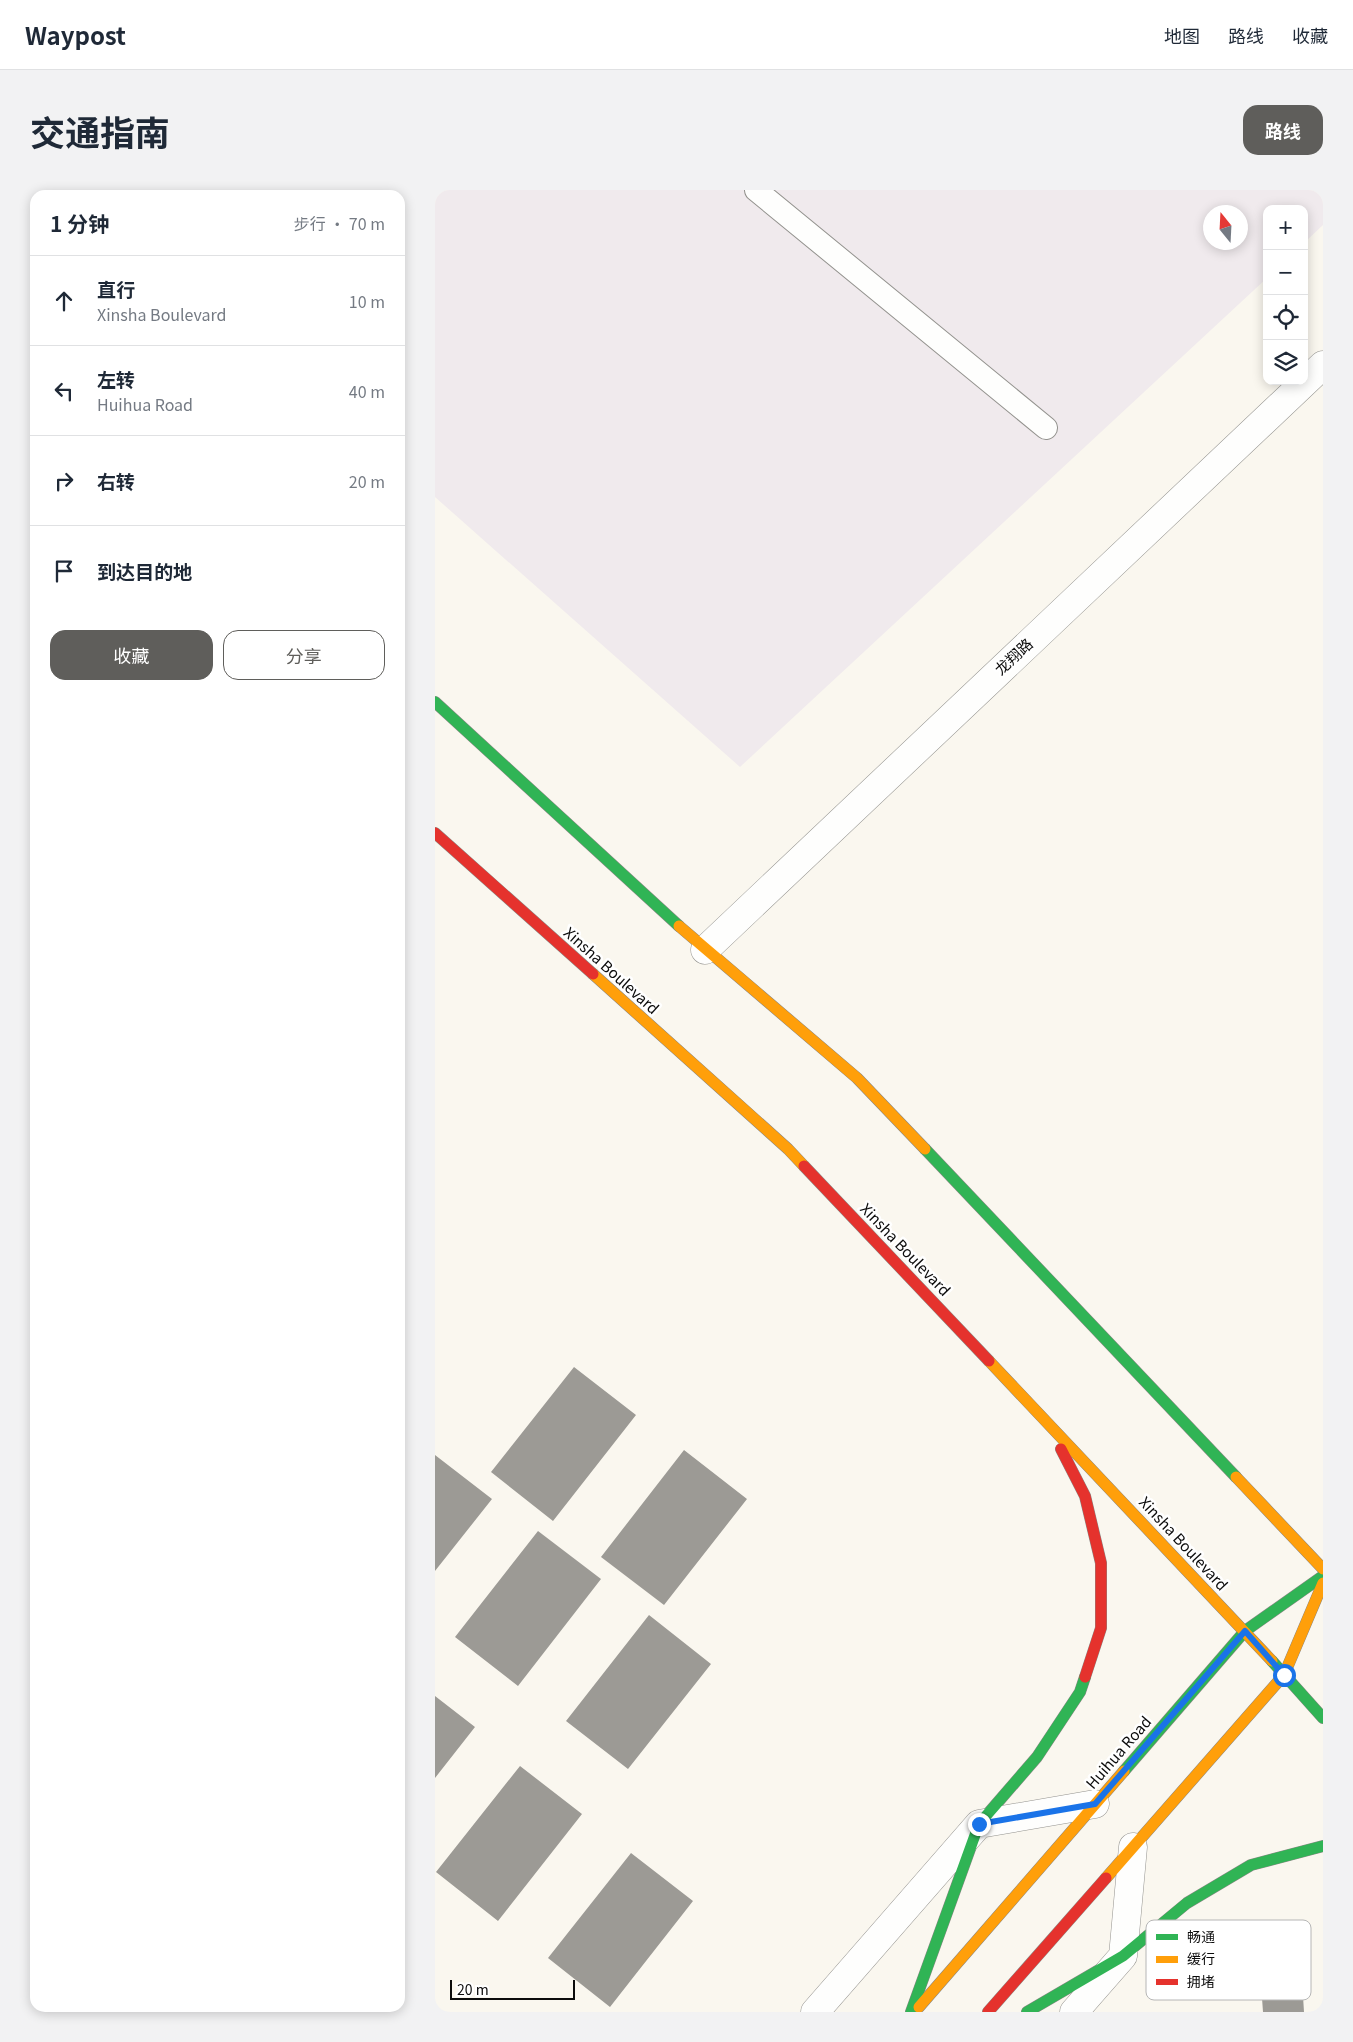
<!DOCTYPE html>
<html lang="zh">
<head>
<meta charset="utf-8">
<style>
	body { margin:0; font-family:Georgia,"Noto Sans SC",serif; background:#f2f2f3; color:#1f2937 }
	.controls { position:absolute; right:15px; top:15px; display:grid; overflow:hidden; border-radius:10px; box-shadow:0 2px 12px #0003 }
	.controls button { width:45px; height:45px; display:grid; place-items:center; padding:0; border:0; border-bottom:1px solid #e0e1e3; background:#fff; color:#1f2937; font:25px sans-serif }
	.compass { position:absolute; left:768px; top:15px; width:45px; height:45px; border-radius:50%; background:#fff; box-shadow:0 2px 12px #0003; rotate:342deg }
	.scale { position:absolute; left:15px; bottom:12px; width:125px; box-sizing:border-box; padding-left:5px; border:2px solid #0c0c0c; border-top:0; font-size:14px; line-height:18px; white-space:nowrap; color:#0c0c0c; -webkit-text-stroke:4px #fff; paint-order:stroke }
	.stop { position:absolute; width:15px; height:15px; margin:-11px; border:4px solid #1a73e8; border-radius:50%; background:#fff }
	.stop.end { background:#1a73e8; border-color:#fff; box-shadow:0 1px 5px #0008 }
	.list { margin:0; padding:0; list-style:none }
	h2 { display:flex; justify-content:space-between; align-items:center; height:65px; margin:0; padding:0 20px; font-size:21px }
	h2 small { font-size:16px; font-weight:400; color:#747a83 }
	.list li { display:grid; grid-template-columns:32px 1fr auto; gap:15px; align-items:center; box-sizing:border-box; height:90px; padding:0 20px; border-top:1px solid #e0e1e3 }
	.list b { display:block; font-size:19px; white-space:nowrap }
	.list p { margin:0; font-size:16px; white-space:nowrap; color:#747a83 }
	.list em { font-size:16px; font-style:normal; color:#747a83 }
	.actions { display:flex; gap:10px; padding:15px 20px }
	.actions a { flex:1; padding:11px 0; border:1px solid #5f5e5b; border-radius:15px; text-align:center; font-size:18px; color:#5f5e5b }
	.actions .main { background:#5f5e5b; color:#fff }
	.icon { flex:none; width:28px; height:28px; fill:none; stroke:currentColor; stroke-width:2; stroke-linecap:round; stroke-linejoin:round }
	.map { position:relative; flex:none; width:888px; height:1822px; overflow:hidden; border-radius:15px }
	header { display:flex; align-items:center; gap:30px; box-sizing:border-box; height:70px; padding:0 25px; background:#fff; border-bottom:1px solid #e0e1e3 }
	header strong { font-size:24px }
	nav { display:flex; gap:28px; margin-inline-start:auto; font-size:18px }
	.intro { display:flex; align-items:center; justify-content:space-between; box-sizing:border-box; height:120px; padding:0 30px }
	h1 { margin:0; font-size:35px }
	.button { padding:12px 22px; border-radius:15px; background:#5f5e5b; color:#fff; font-size:18px; font-weight:700 }
	main { display:flex; gap:30px; padding:0 30px }
	aside { flex:1; background:#fff; border-radius:15px; box-shadow:0 2px 12px #0003 }
	.map>svg:first-child { display:block }
</style>
</head>
<body>
<header>
<strong>Waypost</strong>
<nav><a>地图</a><a>路线</a><a>收藏</a></nav>
</header>
<div class="intro"><h1>交通指南</h1><a class="button">路线</a></div>
<main>
<aside>
<h2>1 分钟<small>步行 · 70 m</small></h2>
<ul class="list">
<li><svg class="icon" aria-label="ahead" viewBox="0 0 24 24"><path d="M12 20V5M6 11l6-6 6 6"/></svg><div><b>直行</b><p>Xinsha Boulevard</p></div><em>10 m</em></li>
<li><svg class="icon" aria-label="left" viewBox="0 0 24 24"><path d="M17 20v-9H6M10 6l-5 5 5 5"/></svg><div><b>左转</b><p>Huihua Road</p></div><em>40 m</em></li>
<li><svg class="icon" aria-label="right" viewBox="0 0 24 24"><path d="M7 20v-9h11M14 6l5 5-5 5"/></svg><div><b>右转</b></div><em>20 m</em></li>
<li><svg class="icon" aria-label="arrive" viewBox="0 0 24 24"><path d="M6 21V4h12l-3 4 3 4H6"/></svg><div><b>到达目的地</b></div></li>
</ul>
<div class="actions"><a class="main">收藏</a><a>分享</a></div>
</aside>
<div class="map">
<svg width="888" height="1822" viewBox="0 0 888 1822">
	<rect width="100%" height="100%" fill="#faf7ef"/>
	<path fill="#f0eaed" fill-rule="evenodd" d="M0,0H888V35L869,53V19H832V88L305,577L0,307ZM776,22H806V52H776Z"/>
	<path fill="#9c9a95" d="M139,1177L201,1225L118,1331L56,1282Z
		M249,1260L312,1309L229,1415L166,1367Z
		M0,1265L57,1309L0,1381Z
		M103,1341L166,1389L83,1496L20,1447Z
		M214,1425L276,1474L193,1579L131,1531Z
		M0,1506L40,1537L0,1588Z
		M85,1576L147,1624L63,1731L1,1682Z
		M196,1663L258,1711L175,1817L113,1768Z
		M868,1806L869,1822H828L827,1808Z"/>
	<g fill="none" stroke-linecap="round" stroke-linejoin="round">
		<g stroke="#93928e" stroke-width="24">
			<path id="lane" d="M321,0L611,238"/>
		</g>
		<g stroke="#93928e" stroke-width="29">
			<path id="street" d="M270,760L888,175
				M380,1822L544,1634L660,1614
				M639,1822L688,1766L698,1657"/>
		</g>
		<g stroke="#8a8885" stroke-width="12">
			<path id="fast" d="M0,512L244,736
				M490,959L801,1287
				M837,1471L888,1528
				M689,1581L810,1441L888,1386
				M476,1822L544,1634L602,1567L645,1502L650,1487
				M592,1822L688,1766L752,1713L816,1675L888,1656"/>
		</g>
		<g stroke="#8a8885" stroke-width="12">
			<path id="slow" d="M244,736L422,888L490,959
				M158,784L353,959L369,976
				M554,1171L837,1471
				M801,1287L888,1379
				M671,1688L849,1485L888,1393
				M484,1817L689,1581"/>
		</g>
		<g stroke="#8a8885" stroke-width="12">
			<path id="jam" d="M0,643L158,784
				M369,976L554,1171
				M626,1259L650,1306L666,1373V1438L650,1487
				M553,1822L671,1688"/>
		</g>
		<use href="#lane" stroke="#fefefd" stroke-width="22"/>
		<use href="#street" stroke="#fefefd" stroke-width="28"/>
		<use href="#fast" stroke="#30b455" stroke-width="11"/>
		<use href="#slow" stroke="#ff9f0a" stroke-width="11"/>
		<use href="#jam" stroke="#e5322d" stroke-width="11"/>
	</g>
	<g fill="none" stroke-linecap="round" stroke-linejoin="round">
		<path stroke="#1a73e8" stroke-width="6" d="M544,1634L660,1614L810,1441L849,1485"/>
	</g>
	<g text-anchor="middle" stroke-width="5" stroke-linejoin="round" paint-order="stroke">
		<g font-size="15" fill="#0c0c0c" stroke="#fff">
			<text transform="translate(579 467) rotate(-43)" y="5">龙翔路</text>
			<text transform="translate(176 781) rotate(42)" y="5">Xinsha Boulevard</text>
			<text transform="translate(470 1060) rotate(46)" y="5">Xinsha Boulevard</text>
			<text transform="translate(748 1354) rotate(47)" y="5">Xinsha Boulevard</text>
			<text transform="translate(684 1563) rotate(-49)" y="5">Huihua Road</text>
		</g>
	</g>
	<rect x="711" y="1730" width="165" height="80" rx="8" fill="#fff" stroke="#b6b6b6" stroke-width="1"/>
	<rect x="721" y="1744" width="22" height="6" fill="#30b455"/>
	<rect x="721" y="1766" width="22" height="7" fill="#ff9f0a"/>
	<rect x="721" y="1789" width="22" height="6" fill="#e5322d"/>
	<g font-size="14" fill="#0c0c0c">
		<text x="752" y="1752">畅通</text>
		<text x="752" y="1774">缓行</text>
		<text x="752" y="1797">拥堵</text>
	</g>
</svg>
<div class="controls">
<button>+</button>
<button>−</button>
<button><svg class="icon" aria-label="locate" viewBox="0 0 24 24"><circle cx="12" cy="12" r="6"/><path d="M12 2v4M12 18v4M2 12h4M18 12h4"/></svg></button>
<button><svg class="icon" aria-label="layers" viewBox="0 0 24 24"><path d="M12 4l9 5-9 5-9-5zM3 14l9 5 9-5"/></svg></button>
</div>
<svg class="compass" viewBox="-18 -18 36 36"><path d="M0-13l5 13h-10z" fill="#e53935"/><path d="M0 13l5-13h-10z" fill="#747a83"/></svg>
<div class="scale">20 m</div>
<div class="stop" style="left:849px;top:1485px"></div>
<div class="stop end" style="left:544px;top:1634px"></div>
</div>
</main>
</body>
</html>
